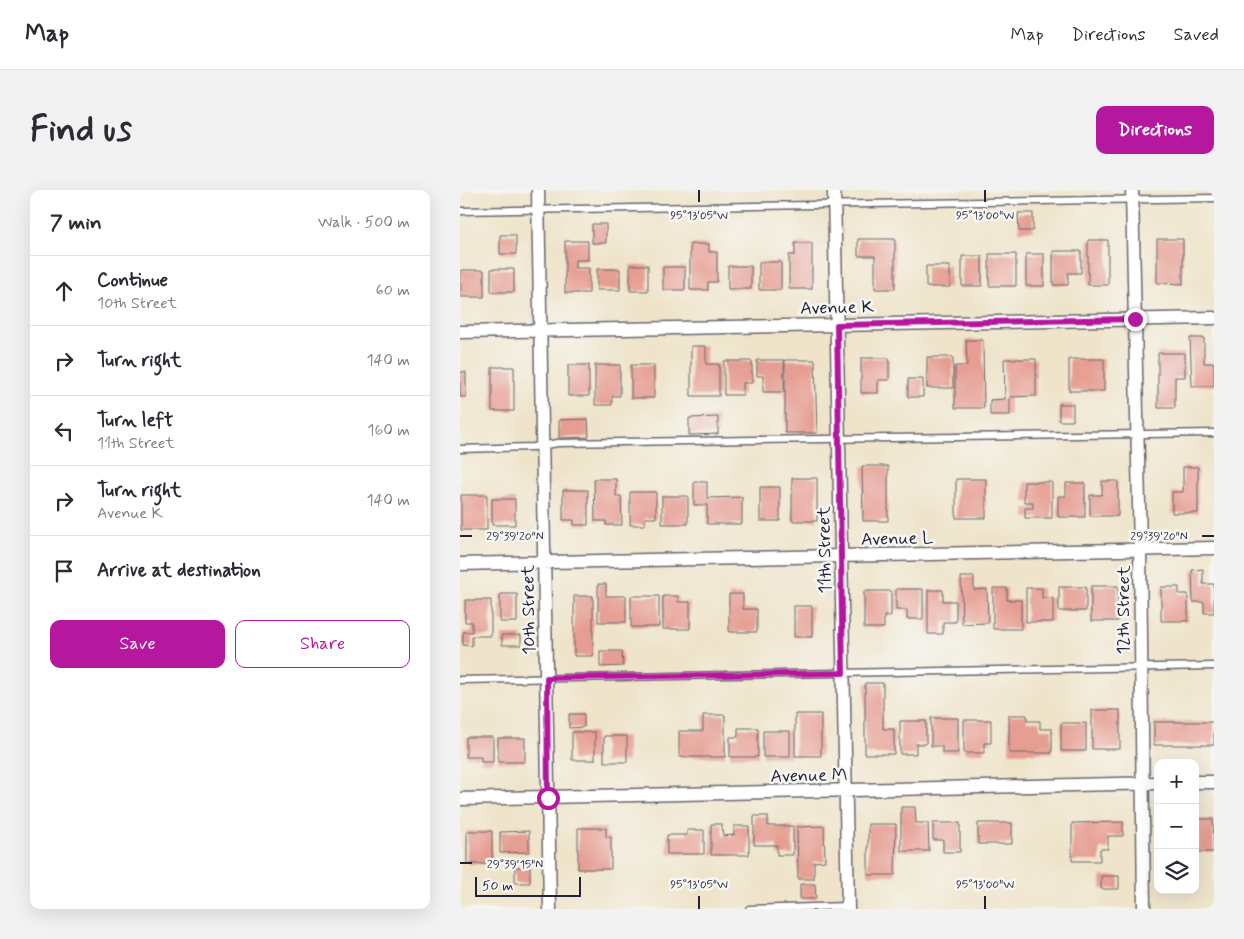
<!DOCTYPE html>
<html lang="en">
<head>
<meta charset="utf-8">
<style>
	body { margin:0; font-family:Mynerve,sans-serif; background:#f2f2f3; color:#2b2b33 }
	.controls { position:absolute; right:15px; bottom:15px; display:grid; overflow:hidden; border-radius:10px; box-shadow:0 5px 20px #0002 }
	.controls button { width:45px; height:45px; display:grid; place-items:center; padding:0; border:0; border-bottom:1px solid #e1e1e2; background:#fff; color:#2b2b33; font:25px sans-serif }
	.scale { position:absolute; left:15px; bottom:12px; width:106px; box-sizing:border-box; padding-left:5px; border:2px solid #22223b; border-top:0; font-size:14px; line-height:18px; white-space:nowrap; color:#22223b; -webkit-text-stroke:4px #f6f6f2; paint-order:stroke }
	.stop { position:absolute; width:15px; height:15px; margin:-11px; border:4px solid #b5179e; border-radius:50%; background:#fff }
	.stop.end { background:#b5179e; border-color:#fff; box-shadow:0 1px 5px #0008 }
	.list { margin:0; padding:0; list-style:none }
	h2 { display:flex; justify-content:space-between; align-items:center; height:65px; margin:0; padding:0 20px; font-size:21px }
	h2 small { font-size:16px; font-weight:400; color:#7c7c81 }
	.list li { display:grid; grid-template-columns:32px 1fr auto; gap:15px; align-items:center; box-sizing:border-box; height:70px; padding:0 20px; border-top:1px solid #e1e1e2 }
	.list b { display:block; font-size:19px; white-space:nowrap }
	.list p { margin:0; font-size:16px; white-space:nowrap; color:#7c7c81 }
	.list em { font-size:16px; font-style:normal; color:#7c7c81 }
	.actions { display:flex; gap:10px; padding:15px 20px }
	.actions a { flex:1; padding:11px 0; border:1px solid #b5179e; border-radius:10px; text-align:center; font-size:18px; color:#b5179e }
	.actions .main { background:#b5179e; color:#fff }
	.icon { flex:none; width:28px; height:28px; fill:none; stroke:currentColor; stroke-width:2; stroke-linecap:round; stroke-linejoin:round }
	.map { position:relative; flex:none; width:754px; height:719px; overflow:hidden; border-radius:10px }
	header { display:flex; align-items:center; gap:30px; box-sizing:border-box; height:70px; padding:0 25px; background:#fff; border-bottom:1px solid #e1e1e2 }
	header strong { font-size:24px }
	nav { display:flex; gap:28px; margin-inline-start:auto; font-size:18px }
	.intro { display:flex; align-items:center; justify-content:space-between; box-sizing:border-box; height:120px; padding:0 30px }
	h1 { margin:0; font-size:35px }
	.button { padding:12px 22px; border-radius:10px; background:#b5179e; color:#fff; font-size:18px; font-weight:700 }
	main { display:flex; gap:30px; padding:0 30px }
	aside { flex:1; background:#fff; border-radius:10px; box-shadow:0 5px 20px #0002 }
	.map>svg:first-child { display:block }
</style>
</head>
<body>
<header>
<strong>Map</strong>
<nav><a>Map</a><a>Directions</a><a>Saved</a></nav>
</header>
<div class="intro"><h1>Find us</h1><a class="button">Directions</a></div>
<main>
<aside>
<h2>7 min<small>Walk · 500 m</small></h2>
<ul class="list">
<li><svg class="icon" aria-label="ahead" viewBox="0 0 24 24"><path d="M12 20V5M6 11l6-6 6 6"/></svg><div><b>Continue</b><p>10th Street</p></div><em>60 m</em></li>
<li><svg class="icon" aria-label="right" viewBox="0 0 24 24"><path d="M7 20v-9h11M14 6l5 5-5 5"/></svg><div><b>Turn right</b></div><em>140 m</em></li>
<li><svg class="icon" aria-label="left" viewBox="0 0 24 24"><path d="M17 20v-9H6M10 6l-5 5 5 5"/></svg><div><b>Turn left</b><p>11th Street</p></div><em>160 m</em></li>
<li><svg class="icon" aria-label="right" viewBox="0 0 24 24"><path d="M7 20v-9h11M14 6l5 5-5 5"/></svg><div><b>Turn right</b><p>Avenue K</p></div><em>140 m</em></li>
<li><svg class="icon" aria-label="arrive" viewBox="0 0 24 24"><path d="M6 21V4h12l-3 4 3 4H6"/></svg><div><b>Arrive at destination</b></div></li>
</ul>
<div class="actions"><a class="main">Save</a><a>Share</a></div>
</aside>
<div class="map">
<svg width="754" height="719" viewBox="0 0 754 719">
	<rect width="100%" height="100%" fill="#f6f6f2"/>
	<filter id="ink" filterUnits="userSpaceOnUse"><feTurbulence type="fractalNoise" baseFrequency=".02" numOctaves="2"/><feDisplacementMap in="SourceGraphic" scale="10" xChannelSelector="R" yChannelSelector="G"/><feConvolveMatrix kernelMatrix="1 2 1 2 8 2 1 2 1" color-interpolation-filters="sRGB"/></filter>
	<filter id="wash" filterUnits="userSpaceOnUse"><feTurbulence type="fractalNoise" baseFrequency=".0096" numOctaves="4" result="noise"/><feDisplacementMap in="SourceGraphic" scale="20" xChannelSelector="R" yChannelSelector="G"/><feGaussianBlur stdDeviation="1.12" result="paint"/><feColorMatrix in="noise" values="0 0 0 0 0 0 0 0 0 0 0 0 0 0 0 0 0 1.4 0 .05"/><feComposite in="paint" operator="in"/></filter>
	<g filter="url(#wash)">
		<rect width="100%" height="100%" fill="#efe4ca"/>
		<g id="blocks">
			<path fill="#e69d92" d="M558,23H573V41H559Z
				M132,34H146V53H132Z
				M40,45H56V64H40Z
				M398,49H435V99H415V66H398Z
				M697,49H723V94L697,93Z
				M628,50H648V95H628Z
				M105,51H128V70H115V78H129V103H105Z
				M335,53H352V99H329V65H335Z
				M230,54H249V62H257V92H248V100H230Z
				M593,61H621V83H608V95H593Z
				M529,64H556V96H529Z
				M566,64H584V96H566Z
				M502,66H522V96H502Z
				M299,72H321V100H299Z
				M170,75H188V101H170Z
				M268,76H291V99H268Z
				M466,76H490V97H466Z
				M203,77H225V100H203Z
				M31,79H54V102H31Z
				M137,79H160V100H137Z
				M1,80H24V107H1Z
				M730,148H744V173H754V196H732Z
				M506,150H523L524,218H495V176H507Z
				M231,156H246V174H259V206H231Z
				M698,163H725V187H715V218H698Z
				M467,167H493V198H467Z
				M401,168H429V190H418V203H401Z
				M544,169H576V206L550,207V225H530V210L545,209Z
				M609,169H644V201H609Z
				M297,170H324V202H303V186H297Z
				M325,170H355L357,243H325Z
				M264,171H292V193H283V205H264Z
				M108,175H129V206H108Z
				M135,175H160V206H152V215H135Z
				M171,175H194V208H171Z
				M32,177H54V221H32Z
				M0,182H6V207H0Z
				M448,189H463V207H448Z
				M599,214H613V231H599Z
				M258,227V244L229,245V228Z
				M128,229L129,247L99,248V230Z
				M402,276H428V331H403Z
				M723,277H738V323H712V302H723Z
				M332,288H357V331H332Z
				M134,289H156V306H161L162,335H146V331H135Z
				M496,289H526V328H496Z
				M642,291H658V326H630V305H642Z
				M234,292H247V308L282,307V334H247V315H234Z
				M564,292H592V328H565V318H573V312H564Z
				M606,293H625V327H598V306H606Z
				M300,297H320V331H300Z
				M103,300H128V335H114V330H103Z
				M170,302H196V328H185V335H170Z
				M1,305H27V340H1Z
				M202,306H228V334H202Z
				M32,309H55V335H32Z
				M743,379V394H754V423H744V412H733L732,380Z
				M501,387H514V400L527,399L528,433L502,434Z
				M138,394H146V406H166V432H138Z
				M631,396H658V431H631Z
				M599,397H626V421H599Z
				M701,397H719V404H728V431H701Z
				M533,398H547V410H561V439H533Z
				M566,398H582V408H593V432H566Z
				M436,399H463V429H447V420H436Z
				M468,400H483V411H496V432H483V444H468Z
				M404,401H431V426H424V438H404Z
				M40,404H57V432H40Z
				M269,404H283V419H297V442H269Z
				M114,406H133V466H114Z
				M171,406H199V437H171Z
				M203,406H218V412H230V439H203Z
				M5,410H31V446H12V456L3,455V442H12V432H5Z
				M334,416H352V447H334Z
				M42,445H61V455H42Z
				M140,461H162L163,476L140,477Z
				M405,493H423V539H434V564H405Z
				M632,520H660V559H632Z
				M109,524H124V537L109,538Z
				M335,524H361V566H335Z
				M243,525H265V567H219V541H243Z
				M549,525H567V531H580V539H592V563H549Z
				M471,528H498V563H482V556H471Z
				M504,530H531V553H524V563H504Z
				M440,531H466V554H456V564H440Z
				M694,532H754V555H694Z
				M601,533H626V561H601Z
				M278,538H298V567H270V547H278Z
				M303,541H330V567H303Z
				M112,542H135V570H112Z
				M144,546H167V572H144Z
				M6,547H33V572H21V567H6Z
				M38,548H65V572H38Z
				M441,617H455L456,633H468L469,661H441Z
				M294,626H308V636H333V665H317V655H294Z
				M739,629H753L754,662H739Z
				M663,632V646H648V659H640V671H612V633Z
				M473,633H500V662H483V650H473Z
				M518,633H552V654H518Z
				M251,634H262L263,646L274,645V636H289V665H251Z
				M408,634H436L435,685H408Z
				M364,636L365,671L354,672V689H338L337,637Z
				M118,638H146V647H151V679H118Z
				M227,640H244V664H207V645H227Z
				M7,641H32V674H7Z
				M69,641V662L40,663V642Z
				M55,677H70V693H55Z
				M641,686H659V699H641Z
				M340,694H355L356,709H340Z"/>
		</g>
	</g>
	<g filter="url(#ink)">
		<use href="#blocks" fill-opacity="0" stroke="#6a666d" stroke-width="1"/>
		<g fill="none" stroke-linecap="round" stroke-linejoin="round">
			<g stroke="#6a666d" stroke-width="9">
				<path id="service" d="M0,21L754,8
					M0,259L73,257L98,253L754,243
					M0,490L754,476
					M289,719L388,716"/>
			</g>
			<g stroke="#6a666d" stroke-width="15">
				<path id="minor" d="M78,0L90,719
					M374,0L388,719
					M672,0L680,359L684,719
					M0,142L754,128
					M0,374L754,358
					M735,592H754
					M0,609L698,593"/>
			</g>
			<use href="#service" stroke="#fff" stroke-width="6"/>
			<use href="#minor" stroke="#fff" stroke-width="12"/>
		</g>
	</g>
	<g fill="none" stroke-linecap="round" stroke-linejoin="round" filter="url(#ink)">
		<path stroke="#b5179e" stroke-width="6" d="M88,608L87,488L383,483L377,135L675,129"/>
	</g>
	<path fill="none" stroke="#22223b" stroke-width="2" d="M239,0V12M525,0V12M0,346H12M742,346H754M0,673H12M239,706V719M525,706V719"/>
	<g text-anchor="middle" stroke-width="5" stroke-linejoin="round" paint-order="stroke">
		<g font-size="18" fill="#22223b" stroke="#f6f6f2">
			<text transform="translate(377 117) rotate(-1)" y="6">Avenue K</text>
			<text transform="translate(437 348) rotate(-1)" y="6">Avenue L</text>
			<text transform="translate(364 360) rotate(-91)" y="6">11th Street</text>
			<text transform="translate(68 420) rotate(-91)" y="6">10th Street</text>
			<text transform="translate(663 420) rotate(-90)" y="6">12th Street</text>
			<text transform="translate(349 585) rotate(-1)" y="6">Avenue M</text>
		</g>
	</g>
	<g font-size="12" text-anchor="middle" fill="#22223b" stroke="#f6f6f2" stroke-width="5" stroke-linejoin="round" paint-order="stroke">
		<text x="239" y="29">95°13'05"W</text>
		<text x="525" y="29">95°13'00"W</text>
		<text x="55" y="350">29°39'20"N</text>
		<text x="699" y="350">29°39'20"N</text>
		<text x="55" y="678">29°39'15"N</text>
		<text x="239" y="698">95°13'05"W</text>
		<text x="525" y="698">95°13'00"W</text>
	</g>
</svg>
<div class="controls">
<button>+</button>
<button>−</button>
<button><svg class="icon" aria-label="layers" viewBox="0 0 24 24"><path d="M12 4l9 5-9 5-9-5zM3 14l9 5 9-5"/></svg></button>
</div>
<div class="scale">50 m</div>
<div class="stop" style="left:88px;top:608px"></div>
<div class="stop end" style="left:675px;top:129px"></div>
</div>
</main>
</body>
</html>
